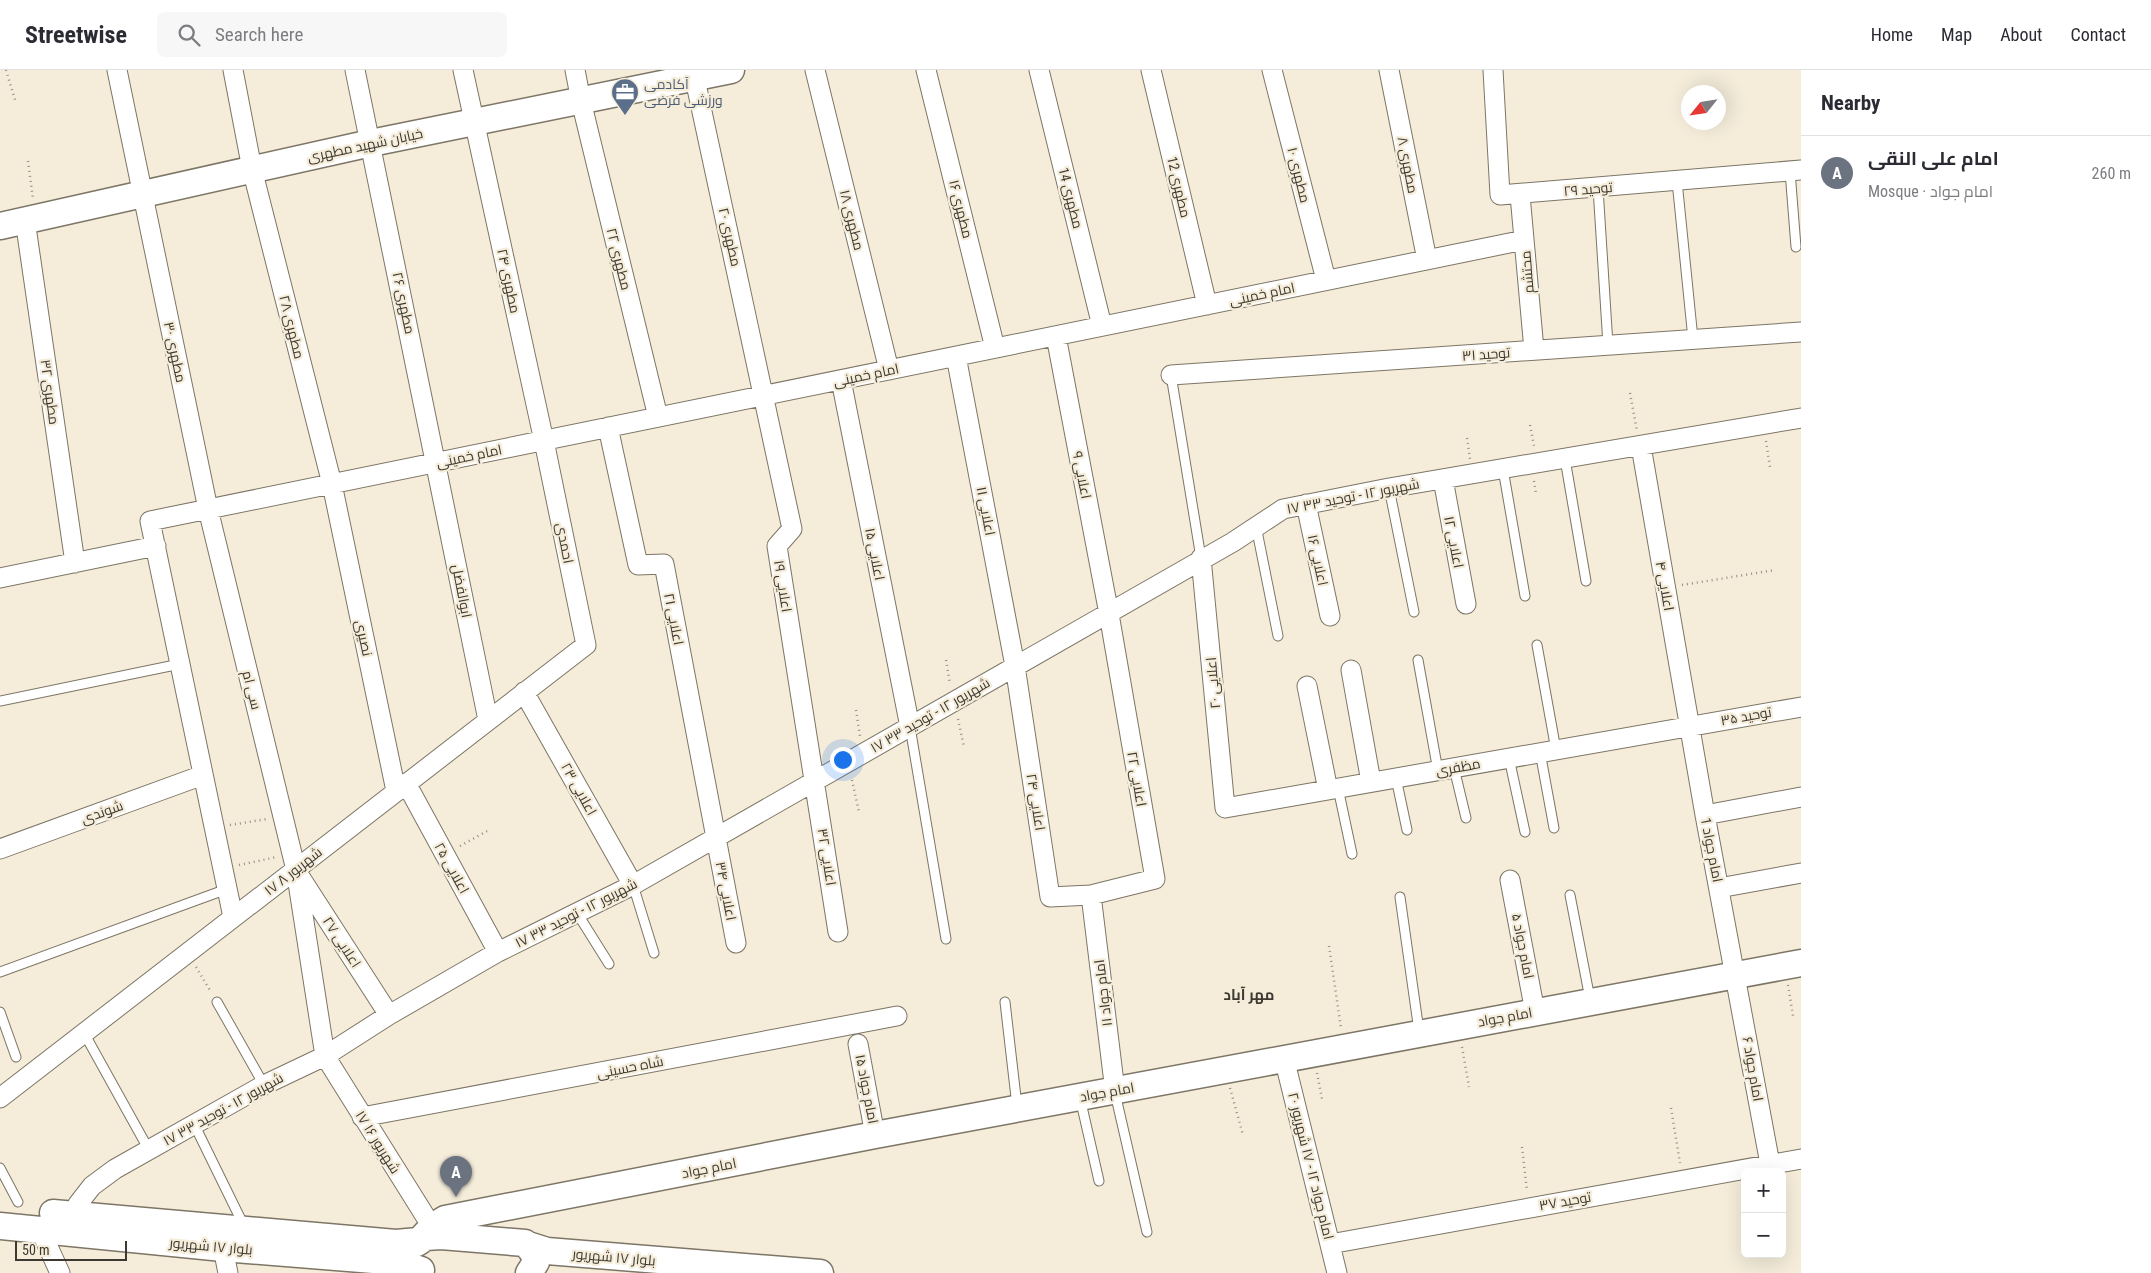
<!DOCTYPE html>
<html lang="en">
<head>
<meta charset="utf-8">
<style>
	body { margin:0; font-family:"Roboto Condensed",Cairo,sans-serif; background:#f7f7f7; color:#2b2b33 }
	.controls { position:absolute; right:15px; bottom:15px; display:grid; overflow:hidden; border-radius:8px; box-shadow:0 5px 20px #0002 }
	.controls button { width:45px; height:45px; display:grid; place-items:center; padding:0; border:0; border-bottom:1px solid #e1e1e2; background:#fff; color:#2b2b33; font:25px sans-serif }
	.compass { position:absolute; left:1681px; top:15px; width:45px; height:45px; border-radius:50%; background:#fff; box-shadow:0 5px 20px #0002; rotate:240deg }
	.scale { position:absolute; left:15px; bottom:12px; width:112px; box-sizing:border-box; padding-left:5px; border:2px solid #3d3932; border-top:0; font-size:14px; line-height:18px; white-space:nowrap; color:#3d3932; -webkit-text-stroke:4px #f5edda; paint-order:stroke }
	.you { position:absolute; left:842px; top:689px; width:18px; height:18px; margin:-12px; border:4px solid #fff; border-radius:50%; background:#1a73e8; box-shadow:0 0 0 8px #1a73e833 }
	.badge { display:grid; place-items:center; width:32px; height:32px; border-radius:50%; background:#2563eb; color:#fff; font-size:16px; font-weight:700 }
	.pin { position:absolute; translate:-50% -41px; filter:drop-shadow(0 1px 2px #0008) }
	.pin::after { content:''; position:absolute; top:26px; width:18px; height:15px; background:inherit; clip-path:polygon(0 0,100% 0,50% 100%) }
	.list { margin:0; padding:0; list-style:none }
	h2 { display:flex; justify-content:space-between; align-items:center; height:65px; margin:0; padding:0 20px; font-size:21px }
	h2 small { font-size:16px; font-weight:400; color:#7c7c81 }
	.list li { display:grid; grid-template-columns:32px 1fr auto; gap:15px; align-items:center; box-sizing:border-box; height:75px; padding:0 20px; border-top:1px solid #e1e1e2 }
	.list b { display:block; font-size:19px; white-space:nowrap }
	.list p { margin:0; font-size:16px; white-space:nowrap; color:#7c7c81 }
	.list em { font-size:16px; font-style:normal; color:#7c7c81 }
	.icon { flex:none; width:28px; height:28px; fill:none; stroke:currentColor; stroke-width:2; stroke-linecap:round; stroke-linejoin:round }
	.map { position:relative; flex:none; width:1801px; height:1203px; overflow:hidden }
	header { display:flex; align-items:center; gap:30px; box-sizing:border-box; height:70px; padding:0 25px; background:#fff; border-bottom:1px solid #e1e1e2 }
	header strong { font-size:24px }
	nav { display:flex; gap:28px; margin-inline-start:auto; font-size:18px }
	.search { width:350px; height:45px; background:#f7f7f7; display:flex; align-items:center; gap:12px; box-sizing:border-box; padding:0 18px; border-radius:8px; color:#7c7c81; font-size:19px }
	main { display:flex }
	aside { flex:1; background:#fff }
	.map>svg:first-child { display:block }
</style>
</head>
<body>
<header>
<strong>Streetwise</strong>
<div class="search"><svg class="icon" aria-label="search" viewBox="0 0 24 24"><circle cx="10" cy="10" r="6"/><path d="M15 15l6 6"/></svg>Search here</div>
<nav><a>Home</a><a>Map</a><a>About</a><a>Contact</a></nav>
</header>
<main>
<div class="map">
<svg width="1801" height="1203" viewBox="0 0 1801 1203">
	<rect width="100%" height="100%" fill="#f5edda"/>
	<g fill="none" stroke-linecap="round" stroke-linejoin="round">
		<g stroke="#7d7565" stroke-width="11">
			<path id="lane" d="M1790,101L1796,177
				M1677,111L1693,269
				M1598,118L1608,275
				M1171,305L1201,488
				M1565,389L1586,511
				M1503,399L1525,526
				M1389,418L1414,542
				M1256,456L1278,566
				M1537,575L1556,680
				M1418,590L1438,701
				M0,631L180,594
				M910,657L946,869
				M1540,682L1554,758
				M1509,688L1525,762
				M1454,698L1466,748
				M1396,708L1407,760
				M1338,718L1352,784
				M633,815L654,883
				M1570,825L1590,929
				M1400,827L1419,961
				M577,843L609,894
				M0,902L227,819
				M217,932L264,1015
				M1005,932L1017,1036
				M0,942L16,987
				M84,963L149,1080
				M1115,1023L1147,1162
				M1080,1028L1099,1111
				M194,1054L244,1156
				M0,1098L18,1132"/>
		</g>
		<g stroke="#7d7565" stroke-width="21">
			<path id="street" d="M117,0L208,439L296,800L325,986L432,1157
				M233,0L252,99L332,414L396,721
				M355,0L488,650
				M575,0L581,31L658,347
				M693,0L792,459L777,476L838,862
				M815,0L889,300
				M926,0L995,278
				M1039,0L1102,256
				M1151,0L1207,235
				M1272,0L1326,210
				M1389,0L1427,190
				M1493,0L1500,125L1801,100
				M1520,125L1534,280
				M25,150L75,493
				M956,286L1015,596L1050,827L1091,825L1155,809L1109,544L1056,266
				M1171,305L1801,262
				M841,310L910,657
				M608,357L638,495L664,494L736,873
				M1641,376L1705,745L1770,1094
				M1443,409L1466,534
				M1306,434L1330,546
				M1201,488L1225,738L1801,637
				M0,508L156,476
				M1351,600L1371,712
				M1307,616L1328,720
				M524,622L633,815
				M406,713L498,882
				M1705,745L1801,727
				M0,779L203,705
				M300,807L389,945
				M1510,810L1535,942
				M1719,818L1801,803
				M1091,825L1115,1021
				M233,847L150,451L1524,170
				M858,974L875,1065
				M1284,988L1337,1203
				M0,1028L586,575L544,371L463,0
				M362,1047L897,946
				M75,1145L78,1134L92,1116L115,1099L264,1015L325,986L389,945L498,882L633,815L1233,472L1283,439L1389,418L1801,348
				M40,1159L60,1203
				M1330,1174L1801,1089
				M223,1178L228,1203"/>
		</g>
		<g stroke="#7d7565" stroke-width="29">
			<path id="secondary" d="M0,156L371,73L731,0
				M53,1143L396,1173L418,1171
				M0,1156L223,1178L398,1192L421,1200
				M421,1169L432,1157L445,1149L875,1065L1801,893
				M417,1173L426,1167L441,1166L525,1173L533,1182L536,1192L529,1203
				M528,1175L547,1181L820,1203"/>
		</g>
		<path stroke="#969083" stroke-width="2.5" stroke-dasharray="1 4" stroke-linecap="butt" d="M6,0L16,33
			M28,91L33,129
			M1630,323L1637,361
			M1530,355L1534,376
			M1467,368L1470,389
			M1766,371L1770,397
			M1534,411L1536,424
			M1682,515L1775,500
			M946,590L950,614
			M856,640L860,666
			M958,649L964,677
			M852,710L859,742
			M230,755L267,749
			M460,776L489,760
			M239,795L277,787
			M1329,876L1341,958
			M196,897L211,922
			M1788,915L1793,946
			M1462,977L1469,1017
			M1317,1003L1322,1029
			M1230,1018L1243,1065
			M1671,1038L1680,1093
			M1522,1077L1527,1121"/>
		<use href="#lane" stroke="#fff" stroke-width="9"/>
		<use href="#street" stroke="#fff" stroke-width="19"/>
		<use href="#secondary" stroke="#fff" stroke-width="26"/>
	</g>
	<defs>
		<g id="office-pin" transform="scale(1.4375)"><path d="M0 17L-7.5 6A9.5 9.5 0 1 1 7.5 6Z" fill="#5c6f8a" stroke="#f5edda"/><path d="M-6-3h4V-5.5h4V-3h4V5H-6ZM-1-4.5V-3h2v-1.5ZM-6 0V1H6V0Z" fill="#fff"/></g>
	</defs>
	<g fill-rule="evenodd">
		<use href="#office-pin" x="625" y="22"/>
	</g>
	<g text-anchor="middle" stroke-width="4.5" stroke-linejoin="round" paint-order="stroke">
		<g font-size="14" fill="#4e5e75" stroke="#f5edda" text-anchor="start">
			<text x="644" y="19">آکادمی<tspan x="644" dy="16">ورزشی فرضی</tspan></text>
		</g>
		<g font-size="14" fill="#3d3932" stroke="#f5edda">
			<text transform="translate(365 75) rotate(-12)" y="5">خیابان شهید مطهری</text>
			<text transform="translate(1408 95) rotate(79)" y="5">مطهری ۸</text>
			<text transform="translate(1299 105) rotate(76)" y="5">مطهری ۱۰</text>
			<text transform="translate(1179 117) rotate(77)" y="5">مطهری 12</text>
			<text transform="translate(1588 119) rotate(-5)" y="5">توحید ۲۹</text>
			<text transform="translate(1071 128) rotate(76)" y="5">مطهری 14</text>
			<text transform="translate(961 139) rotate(76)" y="5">مطهری ۱۶</text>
			<text transform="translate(852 150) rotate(76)" y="5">مطهری ۱۸</text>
			<text transform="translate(730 167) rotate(77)" y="5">مطهری ۲۰</text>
			<text transform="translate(619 189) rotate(76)" y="5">مطهری ۲۲</text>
			<text transform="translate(1527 202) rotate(-95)" y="5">محتشم</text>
			<text transform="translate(509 211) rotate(78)" y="5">مطهری ۲۴</text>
			<text transform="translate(1262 224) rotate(-12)" y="5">امام خمینی</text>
			<text transform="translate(404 233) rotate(78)" y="5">مطهری ۲۶</text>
			<text transform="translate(292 257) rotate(76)" y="5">مطهری ۲۸</text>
			<text transform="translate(175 282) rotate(78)" y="5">مطهری ۳۰</text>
			<text transform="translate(1486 284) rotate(-4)" y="5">توحید ۳۱</text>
			<text transform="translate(866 305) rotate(-12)" y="5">امام خمینی</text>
			<text transform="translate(50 322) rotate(82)" y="5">مطهری ۳۲</text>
			<text transform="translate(469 386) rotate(-12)" y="5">امام خمینی</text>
			<text transform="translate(1082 405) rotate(79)" y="5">اعلایی ۹</text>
			<text transform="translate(1353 426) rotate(-11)" y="5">۱۷ شهریور ۱۲ - توحید ۳۳</text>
			<text transform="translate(986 441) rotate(79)" y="5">اعلایی ۱۱</text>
			<text transform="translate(1454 472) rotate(79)" y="5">اعلایی ۱۲</text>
			<text transform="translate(565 473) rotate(79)" y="5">احمدی</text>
			<text transform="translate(875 484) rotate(79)" y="5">اعلایی ۱۵</text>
			<text transform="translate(1318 490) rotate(78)" y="5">اعلایی ۱۶</text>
			<text transform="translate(783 516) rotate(81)" y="5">اعلایی ۱۹</text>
			<text transform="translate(1665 516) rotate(80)" y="5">اعلایی ۴</text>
			<text transform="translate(462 521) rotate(79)" y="5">ابوالفضل</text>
			<text transform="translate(674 549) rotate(79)" y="5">اعلایی ۲۱</text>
			<text transform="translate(364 568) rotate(78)" y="5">نصیری</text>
			<text transform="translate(1213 613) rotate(-95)" y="5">اعلایی ۲۰</text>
			<text transform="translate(252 620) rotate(76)" y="5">سی ام</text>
			<text transform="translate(930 645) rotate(-30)" y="5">۱۷ شهریور ۱۲ - توحید ۳۳</text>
			<text transform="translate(1746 646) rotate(-10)" y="5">توحید ۳۵</text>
			<text transform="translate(1458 697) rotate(-10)" y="5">مظفری</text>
			<text transform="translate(1137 709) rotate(80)" y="5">اعلایی ۲۲</text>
			<text transform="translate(579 719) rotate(61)" y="5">اعلایی ۲۳</text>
			<text transform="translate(1036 732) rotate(81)" y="5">اعلایی ۲۴</text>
			<text transform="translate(102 742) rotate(-20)" y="5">شوندی</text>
			<text transform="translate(1712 780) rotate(79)" y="5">امام جواد 1</text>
			<text transform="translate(827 787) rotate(81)" y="5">اعلایی ۳۲</text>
			<text transform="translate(452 798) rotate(61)" y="5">اعلایی ۲۵</text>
			<text transform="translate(293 801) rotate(-38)" y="5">۱۷ شهریور ۸</text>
			<text transform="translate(726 821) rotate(79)" y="5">اعلایی ۳۴</text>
			<text transform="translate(576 843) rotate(-27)" y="5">۱۷ شهریور ۱۲ - توحید ۳۳</text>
			<text transform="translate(342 872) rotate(57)" y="5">اعلایی ۲۷</text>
			<text transform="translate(1523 876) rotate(79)" y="5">امام جواد ۵</text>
			<text transform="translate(1103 923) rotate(-97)" y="5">امام جواد ۱۱</text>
			<text transform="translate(1505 947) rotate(-10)" y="5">امام جواد</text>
			<text transform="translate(630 997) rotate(-11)" y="5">شاه حسینی</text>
			<text transform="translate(1753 999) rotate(80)" y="5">امام جواد ۶</text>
			<text transform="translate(867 1019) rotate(79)" y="5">امام جواد ۱۵</text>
			<text transform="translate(1107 1022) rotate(-10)" y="5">امام جواد</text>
			<text transform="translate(223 1039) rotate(-29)" y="5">۱۷ شهریور ۱۲ - توحید ۳۳</text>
			<text transform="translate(378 1072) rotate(58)" y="5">۱۷ شهریور ۱۶</text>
			<text transform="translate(1311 1096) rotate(76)" y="5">امام جواد ۱۲ - ۱۷ شهریور ۲۰</text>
			<text transform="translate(709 1098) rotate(-11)" y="5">امام جواد</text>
			<text transform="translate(1565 1131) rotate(-10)" y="5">توحید ۳۷</text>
			<text transform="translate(211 1176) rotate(5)" y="5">بلوار ۱۷ شهریور</text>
			<text transform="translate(614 1187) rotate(5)" y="5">بلوار ۱۷ شهریور</text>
		</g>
		<g font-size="15" font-weight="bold" fill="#3d3932" stroke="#f5edda">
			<text x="1249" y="930">مهر آباد</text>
		</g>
	</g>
</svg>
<div class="controls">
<button>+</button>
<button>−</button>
</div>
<svg class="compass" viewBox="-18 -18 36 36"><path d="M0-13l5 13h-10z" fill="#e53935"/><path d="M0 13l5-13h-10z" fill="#7c7c81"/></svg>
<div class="scale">50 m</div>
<div class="you"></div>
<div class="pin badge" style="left:456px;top:1127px;background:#6b7280">A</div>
</div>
<aside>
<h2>Nearby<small></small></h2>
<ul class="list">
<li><span class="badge" style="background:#6b7280">A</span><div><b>امام علی النقی</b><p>Mosque · امام جواد</p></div><em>260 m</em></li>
</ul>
</aside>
</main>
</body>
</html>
